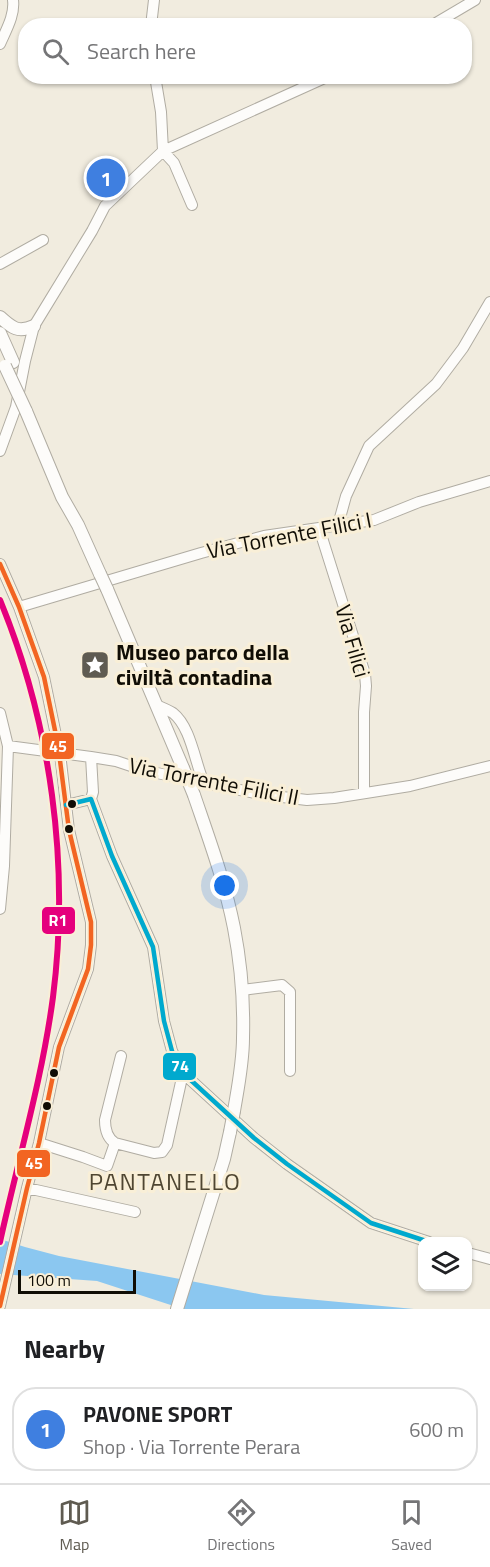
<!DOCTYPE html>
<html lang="en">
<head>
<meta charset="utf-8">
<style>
	body { margin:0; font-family:"Titillium Web",sans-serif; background:#f6f6f6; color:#202124 }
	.controls { position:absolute; right:18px; bottom:18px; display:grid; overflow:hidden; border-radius:12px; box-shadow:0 2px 4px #0004 }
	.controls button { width:54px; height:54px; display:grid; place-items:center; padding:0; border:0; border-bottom:2px solid #e0e0e0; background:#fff; color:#202124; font:30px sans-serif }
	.scale { position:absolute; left:18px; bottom:15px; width:118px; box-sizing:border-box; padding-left:6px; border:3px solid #100d05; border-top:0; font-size:16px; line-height:21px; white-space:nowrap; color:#100d05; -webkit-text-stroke:4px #f9efd7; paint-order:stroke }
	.you { position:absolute; left:225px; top:886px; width:21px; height:21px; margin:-15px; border:4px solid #fff; border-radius:50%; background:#1a73e8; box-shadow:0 0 0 9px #1a73e833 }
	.badge { display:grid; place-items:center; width:39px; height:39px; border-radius:50%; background:#5f5b51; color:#fff; font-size:20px; font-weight:700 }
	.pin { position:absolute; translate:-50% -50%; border:3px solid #fff; box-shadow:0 2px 6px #0006 }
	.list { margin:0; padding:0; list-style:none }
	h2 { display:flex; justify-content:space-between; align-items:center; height:78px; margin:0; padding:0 24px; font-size:26px }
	h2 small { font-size:20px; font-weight:400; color:#757577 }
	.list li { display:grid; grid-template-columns:39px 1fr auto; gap:18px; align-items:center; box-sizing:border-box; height:84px; margin:0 12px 12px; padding:0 12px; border:2px solid #e0e0e0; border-radius:24px }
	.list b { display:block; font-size:22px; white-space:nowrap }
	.list p { margin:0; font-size:20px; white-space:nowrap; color:#757577 }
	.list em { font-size:20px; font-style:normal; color:#757577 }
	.icon { flex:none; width:33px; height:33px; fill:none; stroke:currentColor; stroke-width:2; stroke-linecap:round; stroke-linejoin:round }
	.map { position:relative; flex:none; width:490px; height:1309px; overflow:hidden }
	.search { position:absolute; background:#fff; box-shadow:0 2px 4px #0004; left:18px; right:18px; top:18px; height:66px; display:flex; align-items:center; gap:15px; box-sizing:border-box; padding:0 21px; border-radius:24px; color:#757577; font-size:22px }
	.sheet { height:174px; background:#fff }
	nav { display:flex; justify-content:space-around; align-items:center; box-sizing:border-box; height:84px; border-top:2px solid #e0e0e0; background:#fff; font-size:16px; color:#757577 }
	nav a { display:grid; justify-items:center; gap:3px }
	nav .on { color:#5f5b51 }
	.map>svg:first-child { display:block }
</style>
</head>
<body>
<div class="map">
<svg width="490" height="1309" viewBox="0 0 490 1309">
	<rect width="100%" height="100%" fill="#f1ecdf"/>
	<path fill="#8bc7f0" d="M0,1239L25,1247L59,1256L264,1295L414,1309H183L97,1281L0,1274Z"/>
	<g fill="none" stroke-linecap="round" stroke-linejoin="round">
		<g stroke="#b0aca2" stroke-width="12">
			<path id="minor" d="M151,26L154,0
				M431,26L475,0
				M0,44C6,30 15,15 13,0
				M155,76L161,112L163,151L174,163L192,205
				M0,264L43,240
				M0,451L16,407L25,361L34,326L92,231L105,206L163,151L329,76
				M338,525L346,496L369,446L436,384L463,348L490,302
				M319,528L365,674L366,686L364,712V793
				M0,564L19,607L44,677L58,745
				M19,607L201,553L264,536L374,520L419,502L490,481
				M156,705C161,707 168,710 173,713C191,727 195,763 204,783
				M0,713L8,746L4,866L0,909
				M8,746L91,757L116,761L143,770L204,783L266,795L307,800L334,798L410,786L490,766
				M91,799L93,792L91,757
				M66,805L91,799L112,856L153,947L164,1021L172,1051L183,1073L254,1138L287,1164L371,1223L429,1242
				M242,990L282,985L290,992V1071
				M121,1056L105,1120C105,1129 107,1138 115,1143L154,1153L162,1152L167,1145L183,1073
				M39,1143L83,1157L107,1166L115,1143
				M27,1188L135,1212
				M468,1253L490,1259
				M0,1306L27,1188L39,1143L59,1047L88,969L91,945V922L69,830L61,762"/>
		</g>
		<g stroke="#b0aca2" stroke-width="14">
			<path id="major" d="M0,317C12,328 18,333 34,326
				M0,333L13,362
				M26,411L62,497L78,525L100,574
				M107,589L183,768
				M194,795C209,839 225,882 234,928C241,964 244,1001 243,1038C243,1063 238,1087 234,1111
				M177,1309L224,1159L230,1132"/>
		</g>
		<use href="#minor" stroke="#fdfcfa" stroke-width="10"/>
		<use href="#major" stroke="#fdfcfa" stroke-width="12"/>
		<g stroke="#b0aca2" stroke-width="12" stroke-linecap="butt">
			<path id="minor-bridge" d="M58,745L61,762"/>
		</g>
		<g stroke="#b0aca2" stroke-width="14" stroke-linecap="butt">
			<path id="major-bridge" d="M5,366L26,411
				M100,574L107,589
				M183,768L194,795
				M230,1132L234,1111"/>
		</g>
		<use href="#minor-bridge" stroke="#fdfcfa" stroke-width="10"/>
		<use href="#major-bridge" stroke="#fdfcfa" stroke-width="12"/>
		<g stroke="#f9efd7" stroke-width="9">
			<path id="bus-1" d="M0,564L19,607L44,677L58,745L69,830L91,922V945L88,969L59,1047L39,1143L27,1188L0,1306"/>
		</g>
		<g stroke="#f9efd7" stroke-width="9">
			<path id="bus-2" d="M66,805L91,799L112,856L153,947L164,1021L172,1051L183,1073L254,1138L287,1164L371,1223L429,1242"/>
		</g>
		<use href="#bus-1" stroke="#f26522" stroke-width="4.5"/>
		<use href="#bus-2" stroke="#00a9ce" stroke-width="4.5"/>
		<g stroke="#f9efd7" stroke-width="10">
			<path id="rail-1" d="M0,600C51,724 70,864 53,997C42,1080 18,1160 0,1242"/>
		</g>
		<use href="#rail-1" stroke="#e5007d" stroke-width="6"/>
	</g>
	<defs>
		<g id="sight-square" transform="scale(1.5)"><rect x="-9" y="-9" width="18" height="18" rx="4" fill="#5f5b51" stroke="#f9efd7"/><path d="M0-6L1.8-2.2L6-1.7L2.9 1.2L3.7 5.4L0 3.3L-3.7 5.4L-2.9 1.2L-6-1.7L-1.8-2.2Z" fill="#fff"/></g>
	</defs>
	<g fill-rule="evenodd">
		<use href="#sight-square" x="95" y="665"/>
	</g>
	<g fill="#100d05" stroke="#f9efd7" stroke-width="2">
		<circle cx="72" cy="804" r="5"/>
		<circle cx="69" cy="829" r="5"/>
		<circle cx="54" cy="1073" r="5"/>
		<circle cx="47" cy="1106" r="5"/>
	</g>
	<g text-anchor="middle" stroke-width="6" stroke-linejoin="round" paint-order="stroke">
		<g font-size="22" fill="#100d05" stroke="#f9efd7">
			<text transform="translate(289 535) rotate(-11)" y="8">Via Torrente Filici I</text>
			<text transform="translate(353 641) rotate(74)" y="8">Via Filici</text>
			<text transform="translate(214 781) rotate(11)" y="8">Via Torrente Filici II</text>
		</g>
		<g font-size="22" font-weight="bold" fill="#100d05" stroke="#f9efd7" text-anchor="start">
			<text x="116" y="660">Museo parco della<tspan x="116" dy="25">civiltà contadina</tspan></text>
		</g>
		<g font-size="24" letter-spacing="1.5" fill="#4f4632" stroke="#f9efd7">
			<text x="165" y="1190">PANTANELLO</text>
		</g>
	</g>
	<g stroke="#f9efd7" stroke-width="2">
		<rect x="41" y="732" width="34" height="28" rx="6" fill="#f26522"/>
		<rect x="41" y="906" width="35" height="29" rx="6" fill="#e5007d"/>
		<rect x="162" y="1052" width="35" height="29" rx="6" fill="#00a9ce"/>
		<rect x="16" y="1149" width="35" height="29" rx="6" fill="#f26522"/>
	</g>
	<g font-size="16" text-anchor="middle" font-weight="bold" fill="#fff">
		<text x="58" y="752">45</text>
		<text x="58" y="926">R1</text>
		<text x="180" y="1072">74</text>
		<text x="34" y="1169">45</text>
	</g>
</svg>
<div class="controls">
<button><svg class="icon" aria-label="layers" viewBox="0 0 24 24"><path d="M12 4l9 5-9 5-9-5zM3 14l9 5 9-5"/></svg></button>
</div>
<div class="scale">100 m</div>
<div class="you"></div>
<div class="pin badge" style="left:106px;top:178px;background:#3f7fe0">1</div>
<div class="search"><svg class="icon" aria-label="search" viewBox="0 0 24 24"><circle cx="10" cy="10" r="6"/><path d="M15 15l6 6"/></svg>Search here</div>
</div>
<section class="sheet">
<h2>Nearby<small></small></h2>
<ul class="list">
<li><span class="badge" style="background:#3f7fe0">1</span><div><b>PAVONE SPORT</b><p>Shop · Via Torrente Perara</p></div><em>600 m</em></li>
</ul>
</section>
<nav>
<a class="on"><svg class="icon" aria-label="map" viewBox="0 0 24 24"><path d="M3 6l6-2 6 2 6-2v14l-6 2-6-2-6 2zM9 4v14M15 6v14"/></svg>Map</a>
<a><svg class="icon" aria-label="directions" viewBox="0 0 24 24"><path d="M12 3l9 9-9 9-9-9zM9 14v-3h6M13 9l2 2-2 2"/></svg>Directions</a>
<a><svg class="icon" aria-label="saved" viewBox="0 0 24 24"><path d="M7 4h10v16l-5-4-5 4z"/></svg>Saved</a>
</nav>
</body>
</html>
